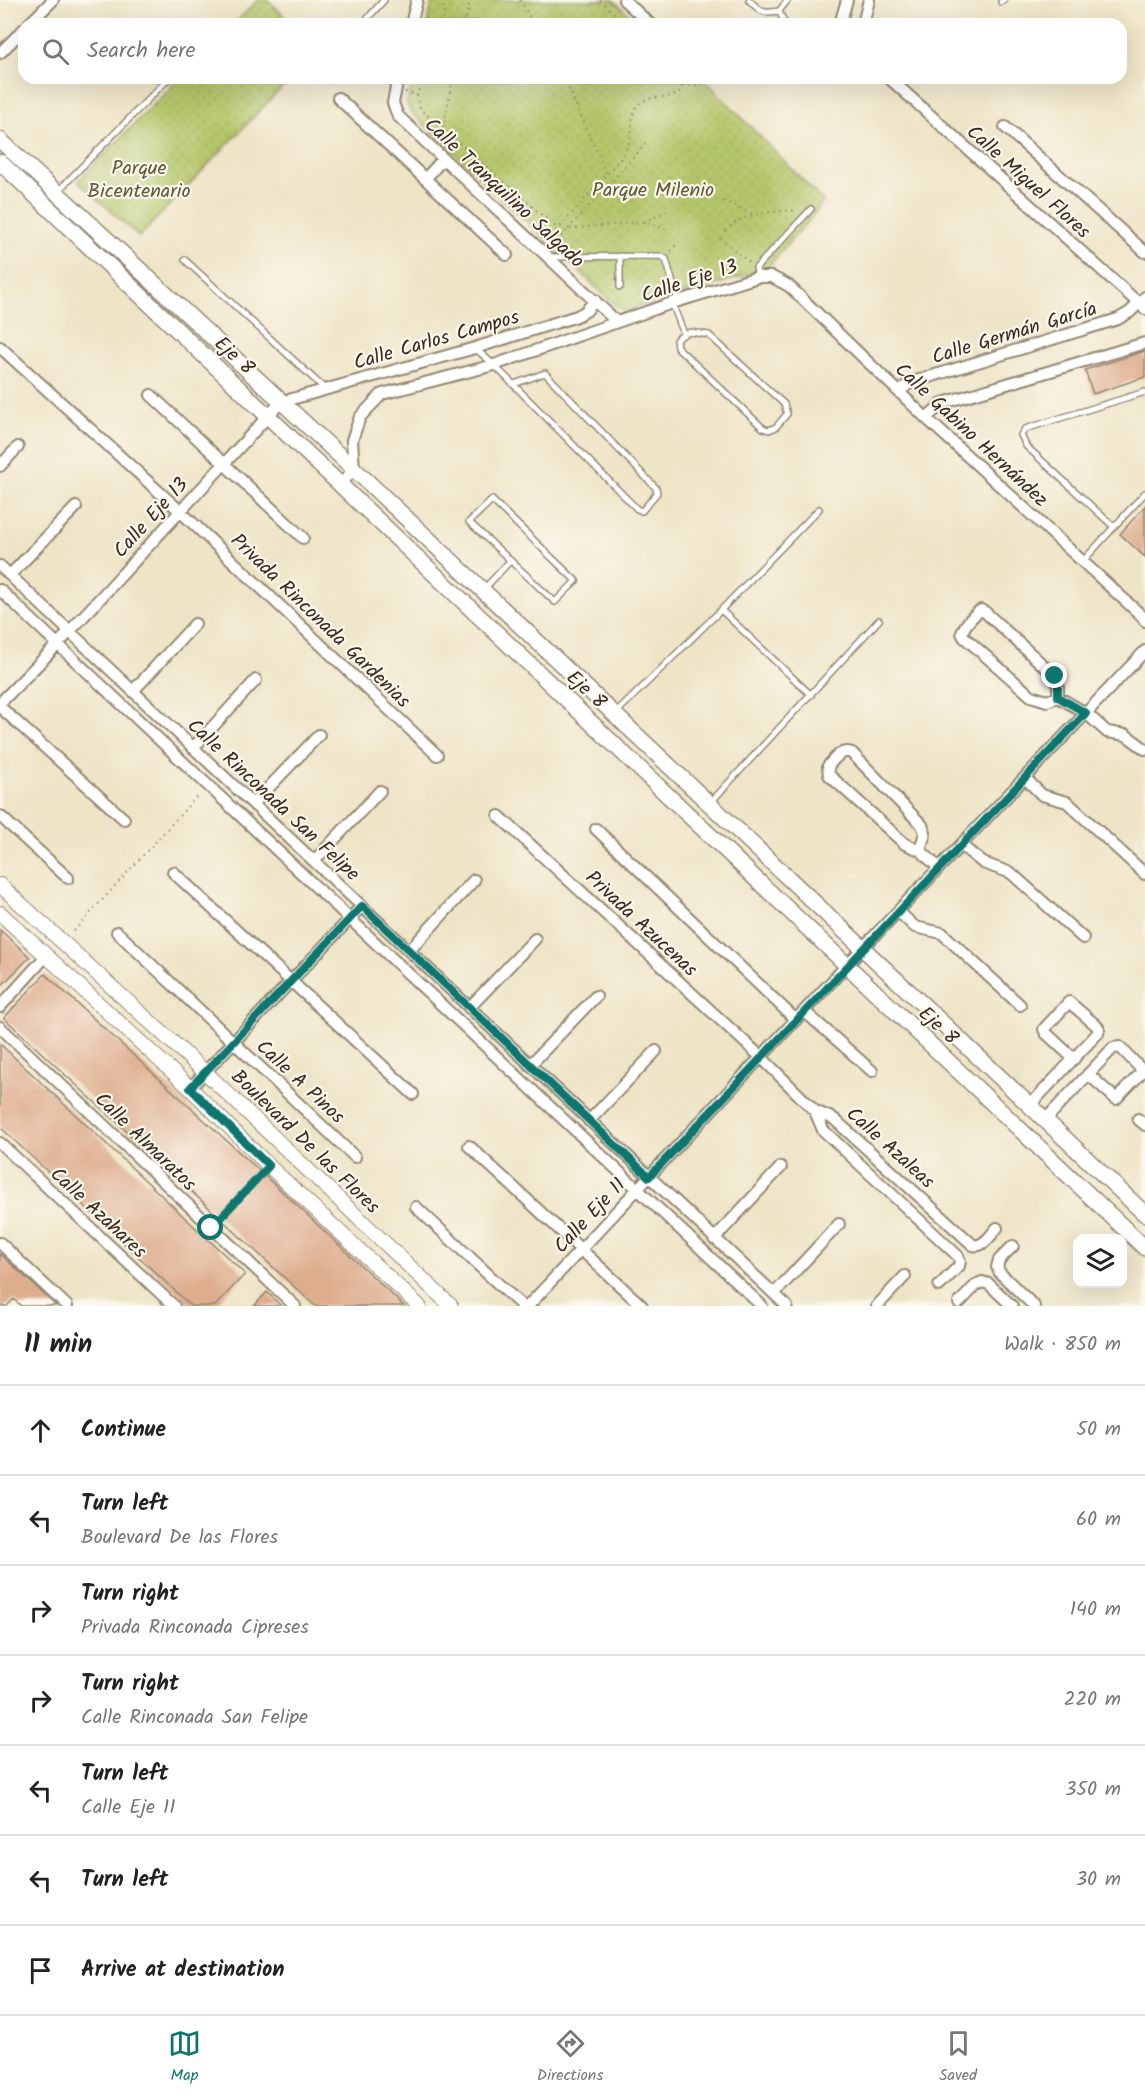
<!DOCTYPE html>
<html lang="en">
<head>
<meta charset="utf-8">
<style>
	body { margin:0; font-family:Kalam,sans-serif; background:#f2f2f2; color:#222 }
	.controls { position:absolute; right:18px; bottom:18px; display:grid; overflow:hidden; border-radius:12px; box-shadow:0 6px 24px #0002 }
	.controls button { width:54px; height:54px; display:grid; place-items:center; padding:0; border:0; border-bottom:2px solid #e0e0e0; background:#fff; color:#222; font:30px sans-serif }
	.stop { position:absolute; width:18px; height:18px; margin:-14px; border:4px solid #0f766e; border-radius:50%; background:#fff }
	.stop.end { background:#0f766e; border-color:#fff; box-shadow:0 2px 6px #0008 }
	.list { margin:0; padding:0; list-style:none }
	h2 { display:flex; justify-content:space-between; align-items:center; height:78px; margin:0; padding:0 24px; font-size:26px }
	h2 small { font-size:20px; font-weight:400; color:#767676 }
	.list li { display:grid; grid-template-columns:39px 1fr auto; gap:18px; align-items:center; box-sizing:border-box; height:90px; padding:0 24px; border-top:2px solid #e0e0e0 }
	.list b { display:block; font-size:22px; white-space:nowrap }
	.list p { margin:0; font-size:20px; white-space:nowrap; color:#767676 }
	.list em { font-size:20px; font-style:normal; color:#767676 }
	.icon { flex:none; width:33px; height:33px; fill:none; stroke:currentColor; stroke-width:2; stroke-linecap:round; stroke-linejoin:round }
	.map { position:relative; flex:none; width:1145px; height:1306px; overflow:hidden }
	.search { position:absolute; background:#fff; box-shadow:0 6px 24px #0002; left:18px; right:18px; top:18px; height:66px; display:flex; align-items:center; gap:15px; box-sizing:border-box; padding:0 21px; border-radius:18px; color:#767676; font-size:22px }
	.sheet { height:708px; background:#fff }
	nav { display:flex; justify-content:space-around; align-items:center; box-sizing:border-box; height:84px; border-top:2px solid #e0e0e0; background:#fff; font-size:16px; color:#767676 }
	nav a { display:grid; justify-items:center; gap:3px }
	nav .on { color:#0f766e }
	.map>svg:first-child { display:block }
</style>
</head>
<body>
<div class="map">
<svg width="1145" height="1306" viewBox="0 0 1145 1306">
	<defs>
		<pattern id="park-dots" width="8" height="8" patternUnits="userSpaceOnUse" patternTransform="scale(1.5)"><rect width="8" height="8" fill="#b4c66a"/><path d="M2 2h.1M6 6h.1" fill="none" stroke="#9caa5b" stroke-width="1.8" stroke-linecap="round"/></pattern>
	</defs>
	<rect width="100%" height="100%" fill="#fbf7ec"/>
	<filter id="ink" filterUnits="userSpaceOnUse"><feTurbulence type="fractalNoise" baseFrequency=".0167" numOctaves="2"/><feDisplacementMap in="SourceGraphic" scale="12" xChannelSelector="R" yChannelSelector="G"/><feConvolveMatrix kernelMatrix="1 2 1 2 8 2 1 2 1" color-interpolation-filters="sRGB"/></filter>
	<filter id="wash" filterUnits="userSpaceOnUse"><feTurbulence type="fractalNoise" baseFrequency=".008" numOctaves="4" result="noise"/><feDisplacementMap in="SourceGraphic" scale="24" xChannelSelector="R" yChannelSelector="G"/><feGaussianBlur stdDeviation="1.35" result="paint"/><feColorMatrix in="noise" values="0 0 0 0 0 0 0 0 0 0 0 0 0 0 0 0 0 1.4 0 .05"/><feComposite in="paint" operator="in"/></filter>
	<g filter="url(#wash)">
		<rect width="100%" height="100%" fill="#eee4c6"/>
		<path fill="url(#park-dots)" stroke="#787844" stroke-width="1.5" d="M258,0H268L292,24H234Z
			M433,0H613L640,24H427Z
			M180,78H291L139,237L78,181Z
			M414,78H703L823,201L816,212L765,270L625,311L616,306L412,113L407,104Z"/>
		<g id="blocks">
			<path fill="#dead8e" d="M1145,351V377L1093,394L1085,370Z
				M1145,506V557L1120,534Z
				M0,930L30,957L0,987Z
				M45,974L288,1197L404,1306H315L4,1018Z
				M0,1044L245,1274L215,1306H191L0,1127Z
				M0,1254L9,1262L56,1306H21L14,1299L7,1306H0Z
				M267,1292L281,1306H254Z"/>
		</g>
	</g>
	<g filter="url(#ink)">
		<use href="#blocks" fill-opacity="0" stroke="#948772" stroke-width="1.5"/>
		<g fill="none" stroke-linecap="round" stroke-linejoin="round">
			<g stroke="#948772" stroke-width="8">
				<path id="service" d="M749,0C761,12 762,14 779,11L788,0
					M1001,2L1004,0
					M779,11L785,24
					M368,24L367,19L384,0
					M57,192L169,78
					M550,257L660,256L666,259L678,301
					M185,260L325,389
					M758,277L756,268L811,209
					M620,287V256
					M672,303L684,334
					M690,332L709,335L784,404L787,414L776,427L769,430L763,428L677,347L676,340L684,334Z
					M476,349L494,365L637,509L642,511L657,493L656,488L545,373L514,384
					M492,500L576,581L555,602L469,522Z
					M1114,527L1026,446L1021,435L1025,429L1145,392
					M1083,561L1145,493
					M484,589L510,561
					M721,610L819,509
					M616,713L721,610L811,695
					M711,802L879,620"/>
			</g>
			<g stroke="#948772" stroke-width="14">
				<path id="minor" d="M624,0L650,24
					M29,24L53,0
					M411,24L417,0
					M840,24L847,0
					M863,24L869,0
					M0,53L24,29
					M398,78L393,103L398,116L617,322
					M889,78L1145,309
					M338,98L507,255
					M1005,127L1145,252
					M426,178L443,159
					M0,347L180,511L437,755
					M900,392L908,384L916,381L1118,319L1130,312L1145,297
					M151,395L303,538
					M926,418L943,403L1145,343
					M0,466L18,447
					M341,484L354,469L352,440L360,417L382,394L494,365L672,303L758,277H772L789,286L926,418L1142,616L1145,621
					M0,566L787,1306
					M10,575L76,507
					M0,590L762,1306
					M133,691L195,624
					M1058,697V685L1055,676L985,612L981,610C974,614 965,624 962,633L964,637L1031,696L1047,701L1058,697L1086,713L1107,732L1126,735L1145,749
					M0,703L58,644L281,402L475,348L577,316L586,311L595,300
					M0,707L124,819
					M193,748L256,680
					M1025,778L1042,795L1067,802L1145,874
					M253,804L319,735
					M0,816L68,878
					M499,816L761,1057L815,1111L834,1119L973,1245C983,1248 991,1235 997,1228
					M596,829L796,1020
					M961,845L983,863L1011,873L1083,938
					M920,850L925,833L922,825L852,753C841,749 835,758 828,766L829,775L905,844L920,850L939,868
					M314,861L380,791
					M173,872L413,1094
					M898,911L915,927L942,933L1020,1005
					M117,932L355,1157
					M409,951L474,880
					M0,1007L46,956
					M469,1008L535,939
					M804,1011L872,1071
					M0,1027L295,1306
					M530,1065L596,996
					M190,1088L362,906
					M1030,1105C1053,1081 1075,1057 1098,1033L1099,1029L1097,1026L1069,1002L1044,1029L1046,1033L1074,1059
					M815,1111L823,1130L958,1256L960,1261L959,1266L939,1286
					M1138,1119L1145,1125
					M1045,1120L1113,1048L1120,1047L1143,1071L1116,1099L1088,1074
					M589,1121L656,1051
					M0,1143L174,1306
					M469,1146L642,1306
					M416,1207L522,1306
					M714,1239L781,1167
					M0,1243L67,1306
					M1013,1246L999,1260L997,1267L1000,1273L1034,1306
					M774,1294L839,1224
					M959,1303L976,1285L982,1282L989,1284L1012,1306
					M528,1306L863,948L1145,651
					M877,1306L905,1276"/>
			</g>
			<g stroke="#948772" stroke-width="16">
				<path id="tertiary" d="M0,885L205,1072L451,1306
					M0,913L190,1088L269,1166L419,1306"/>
			</g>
			<g stroke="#948772" stroke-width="18">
				<path id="secondary" d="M0,140L354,469L1145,1214
					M0,162L1145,1248"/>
			</g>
			<path stroke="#948772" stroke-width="2" stroke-dasharray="1.5 4.5" stroke-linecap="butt" d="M443,0L444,24
				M520,0L534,24
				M600,0L626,24
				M465,24L470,0
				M423,78L417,95L420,109L558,229
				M564,78L606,173
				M683,86L701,85L703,78
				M405,92L417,95
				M443,128L453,78
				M723,201L753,214
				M644,222L667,211
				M568,229L648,141
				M725,231C746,211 771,212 798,210
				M720,238L749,262
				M548,240L621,158C625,151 629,144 631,136C633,123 630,109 643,101C656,93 688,104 681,78
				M553,245L568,229L644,222L668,230
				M671,251L678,242
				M74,931L199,794
				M219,1219L261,1175"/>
			<use href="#service" stroke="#fff" stroke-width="5"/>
			<use href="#minor" stroke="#fff" stroke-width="10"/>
			<use href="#tertiary" stroke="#fff" stroke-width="14"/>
			<use href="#secondary" stroke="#fff" stroke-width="15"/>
		</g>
	</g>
	<g fill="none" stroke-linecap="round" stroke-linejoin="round" filter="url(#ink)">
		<path stroke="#0f766e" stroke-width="8" d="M211,1228L269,1166L190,1088L362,906L649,1177L1086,713L1058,697V685L1055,676"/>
	</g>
	<g text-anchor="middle" stroke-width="4.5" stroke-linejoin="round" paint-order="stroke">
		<g font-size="20" fill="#5f5935" stroke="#fbf7ec">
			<text x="139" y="174">Parque<tspan x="139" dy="23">Bicentenario</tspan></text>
			<text x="653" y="196">Parque Milenio</text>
		</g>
		<g font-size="20" fill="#3b2a1e" stroke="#fbf7ec">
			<text transform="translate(1029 181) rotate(42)" y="7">Calle Miguel Flores</text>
			<text transform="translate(505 192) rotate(43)" y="7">Calle Tranquilino Salgado</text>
			<text transform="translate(689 280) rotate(-18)" y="7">Calle Eje 13</text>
			<text transform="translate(1014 332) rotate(-17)" y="7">Calle Germán García</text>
			<text transform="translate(436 339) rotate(-16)" y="7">Calle Carlos Campos</text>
			<text transform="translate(235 355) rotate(43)" y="7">Eje 8</text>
			<text transform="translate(972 434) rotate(43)" y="7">Calle Gabino Hernández</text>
			<text transform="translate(150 517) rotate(-48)" y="7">Calle Eje 13</text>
			<text transform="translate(321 620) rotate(44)" y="7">Privada Rinconada Gardenias</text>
			<text transform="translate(587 689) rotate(43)" y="7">Eje 8</text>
			<text transform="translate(274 799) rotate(43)" y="7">Calle Rinconada San Felipe</text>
			<text transform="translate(642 923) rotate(43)" y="7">Privada Azucenas</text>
			<text transform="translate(939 1025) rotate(43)" y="7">Eje 8</text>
			<text transform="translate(301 1081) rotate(43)" y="7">Calle A Pinos</text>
			<text transform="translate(146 1141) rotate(44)" y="7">Calle Almaratos</text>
			<text transform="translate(306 1141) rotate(44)" y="7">Boulevard De las Flores</text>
			<text transform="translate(891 1147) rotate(42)" y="7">Calle Azaleas</text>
			<text transform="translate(99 1212) rotate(43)" y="7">Calle Azahares</text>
			<text transform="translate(589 1215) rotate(-47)" y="7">Calle Eje 11</text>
		</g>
	</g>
</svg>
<div class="controls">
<button><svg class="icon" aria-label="layers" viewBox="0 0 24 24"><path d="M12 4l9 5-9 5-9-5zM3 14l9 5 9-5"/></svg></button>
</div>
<div class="stop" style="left:211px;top:1228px"></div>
<div class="stop end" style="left:1055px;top:676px"></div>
<div class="search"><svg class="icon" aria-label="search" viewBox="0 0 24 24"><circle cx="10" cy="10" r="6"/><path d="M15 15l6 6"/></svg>Search here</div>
</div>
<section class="sheet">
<h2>11 min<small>Walk · 850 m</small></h2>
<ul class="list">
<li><svg class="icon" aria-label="ahead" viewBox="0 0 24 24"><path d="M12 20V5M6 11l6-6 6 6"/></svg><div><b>Continue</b></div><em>50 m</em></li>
<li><svg class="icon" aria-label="left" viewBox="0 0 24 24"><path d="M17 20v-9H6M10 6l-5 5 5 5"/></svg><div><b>Turn left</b><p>Boulevard De las Flores</p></div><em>60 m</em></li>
<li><svg class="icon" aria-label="right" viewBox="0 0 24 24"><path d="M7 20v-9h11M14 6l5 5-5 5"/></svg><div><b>Turn right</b><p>Privada Rinconada Cipreses</p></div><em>140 m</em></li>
<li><svg class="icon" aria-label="right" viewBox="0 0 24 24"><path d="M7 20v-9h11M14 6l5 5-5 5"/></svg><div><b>Turn right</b><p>Calle Rinconada San Felipe</p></div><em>220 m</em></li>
<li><svg class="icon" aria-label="left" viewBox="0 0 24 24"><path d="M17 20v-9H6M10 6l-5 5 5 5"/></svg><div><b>Turn left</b><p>Calle Eje 11</p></div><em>350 m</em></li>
<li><svg class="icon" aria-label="left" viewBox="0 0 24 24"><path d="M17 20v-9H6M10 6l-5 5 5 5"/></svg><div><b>Turn left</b></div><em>30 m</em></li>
<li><svg class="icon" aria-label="arrive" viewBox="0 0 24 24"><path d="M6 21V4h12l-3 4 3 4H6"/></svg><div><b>Arrive at destination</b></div></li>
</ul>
</section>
<nav>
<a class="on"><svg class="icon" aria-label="map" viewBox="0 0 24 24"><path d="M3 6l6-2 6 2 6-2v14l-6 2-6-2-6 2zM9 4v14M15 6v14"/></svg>Map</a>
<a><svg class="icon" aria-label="directions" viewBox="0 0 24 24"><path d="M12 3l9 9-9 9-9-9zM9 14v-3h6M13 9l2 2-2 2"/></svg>Directions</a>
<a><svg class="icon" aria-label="saved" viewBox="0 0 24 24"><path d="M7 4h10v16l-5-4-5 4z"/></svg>Saved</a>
</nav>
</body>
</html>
